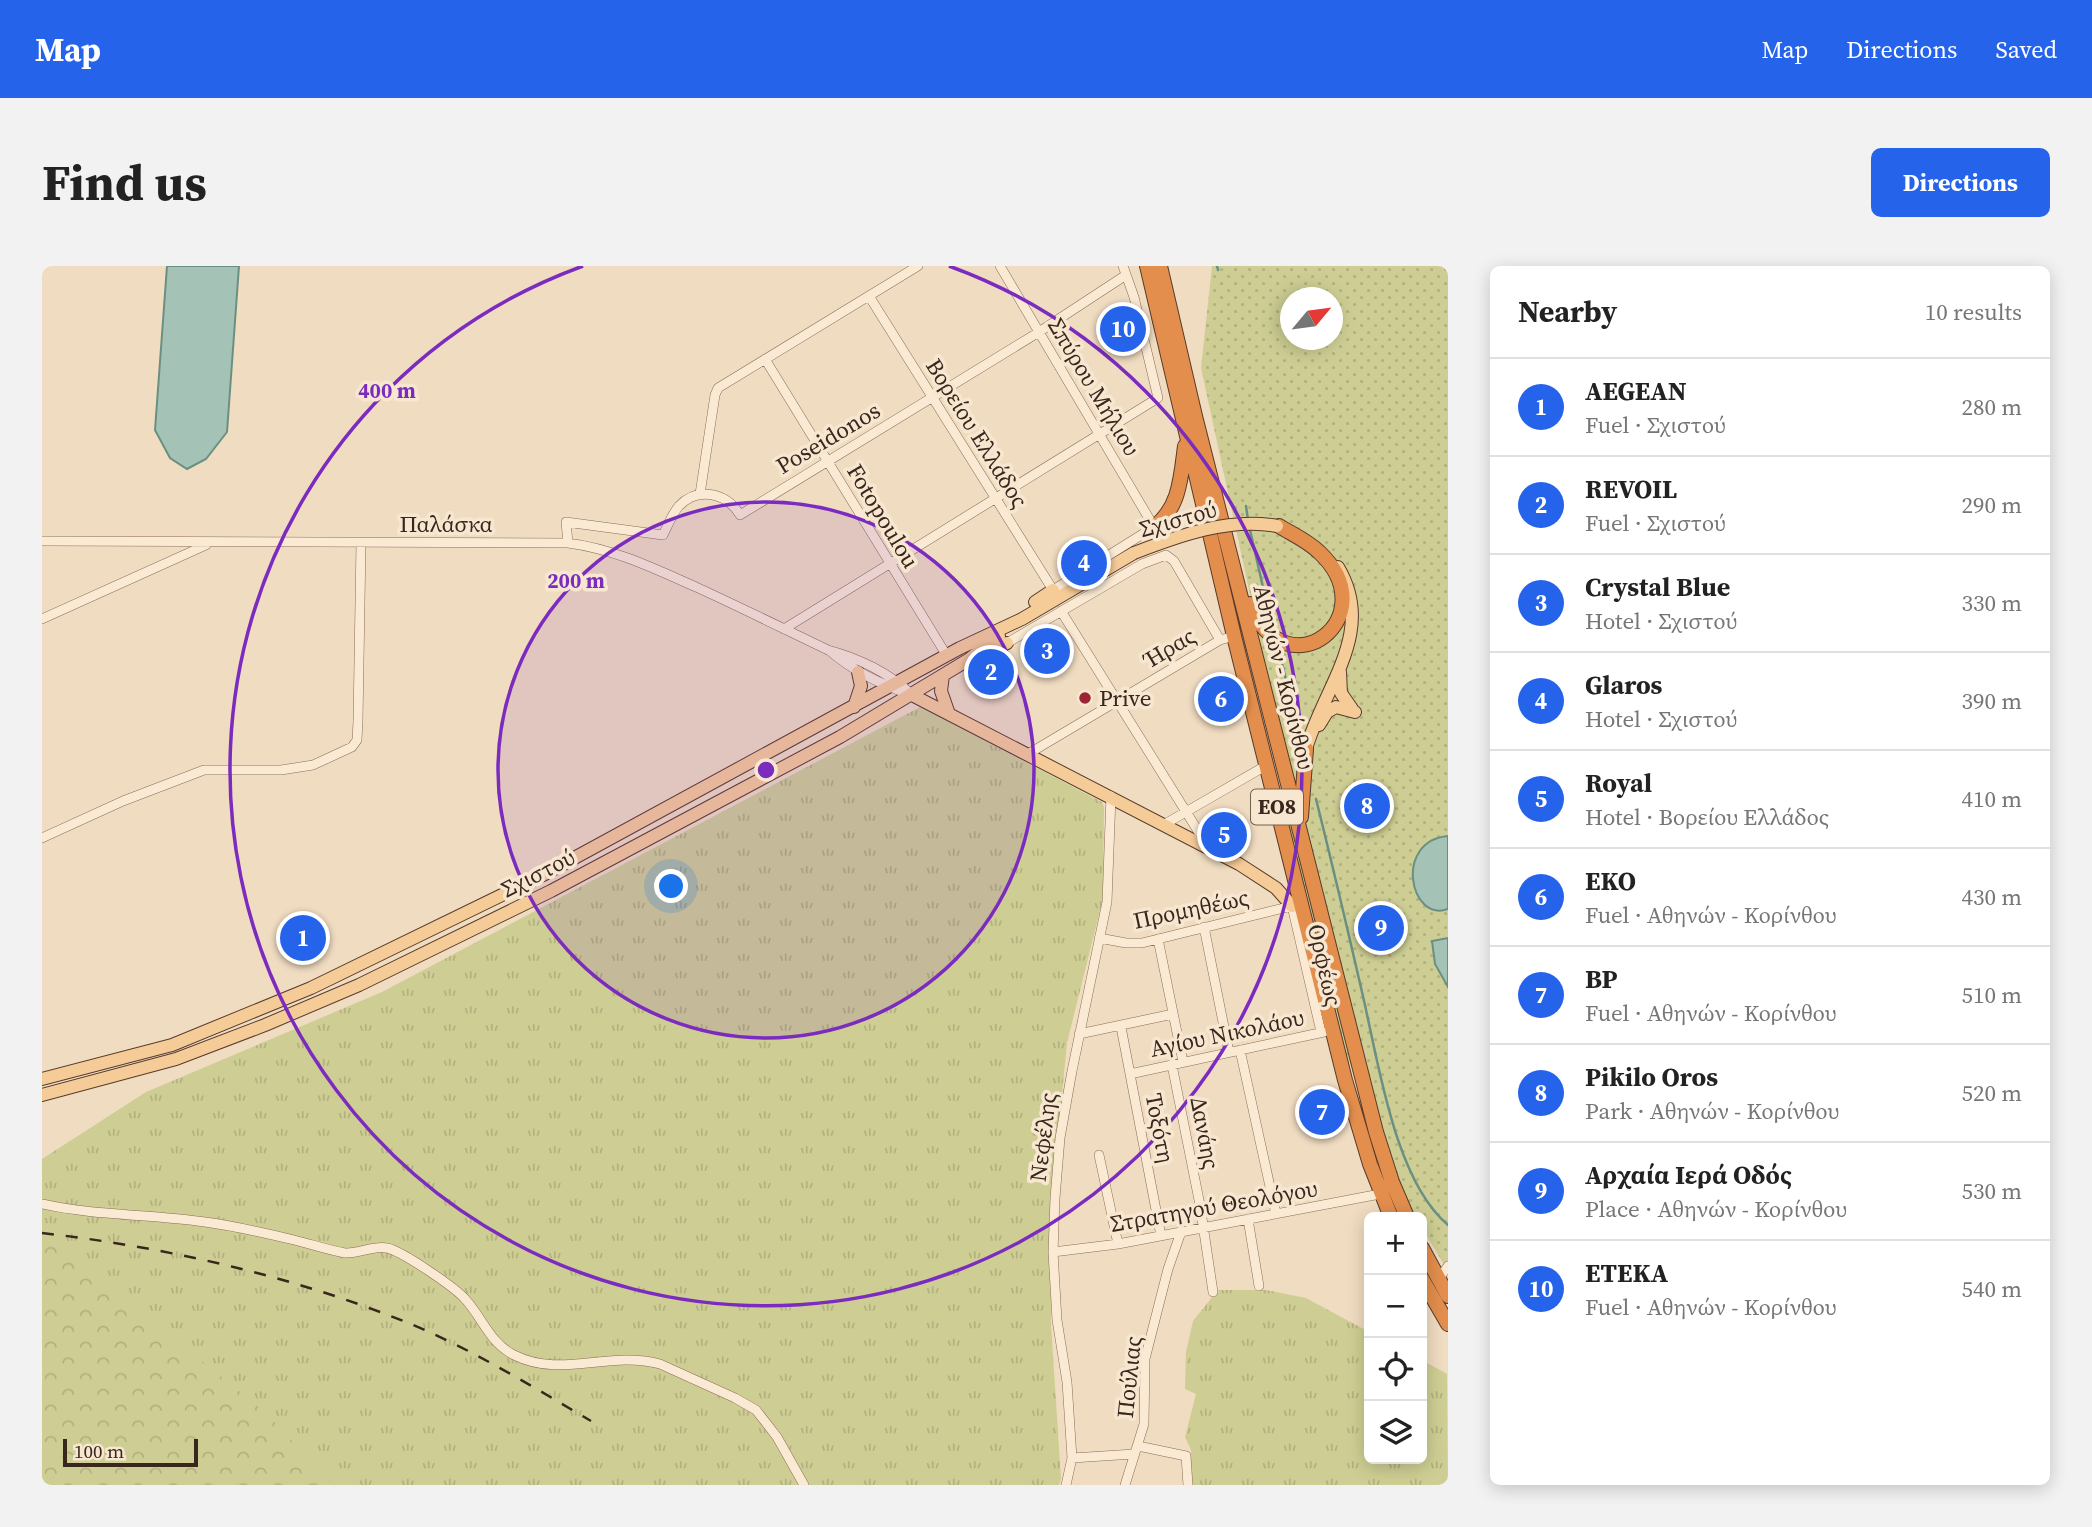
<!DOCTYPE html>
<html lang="en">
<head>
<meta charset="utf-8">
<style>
	body { margin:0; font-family:"Source Serif 4",serif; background:#f2f2f2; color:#222 }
	.controls { position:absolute; right:21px; bottom:21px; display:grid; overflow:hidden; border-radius:10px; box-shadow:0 4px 18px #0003 }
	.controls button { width:63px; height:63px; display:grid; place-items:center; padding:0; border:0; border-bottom:2px solid #e0e0e0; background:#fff; color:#222; font:35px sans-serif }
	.compass { position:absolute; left:1238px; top:21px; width:63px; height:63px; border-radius:50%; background:#fff; box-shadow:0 4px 18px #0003; rotate:61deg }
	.scale { position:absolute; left:21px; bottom:18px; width:135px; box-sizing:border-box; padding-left:7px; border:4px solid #39271d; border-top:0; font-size:19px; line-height:24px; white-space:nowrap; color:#39271d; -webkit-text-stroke:5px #f7e7d1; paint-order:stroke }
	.you { position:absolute; left:630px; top:621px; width:24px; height:24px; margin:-18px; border:5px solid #fff; border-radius:50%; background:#1a73e8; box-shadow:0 0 0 10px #1a73e833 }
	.badge { display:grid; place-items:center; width:46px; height:46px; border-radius:50%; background:#2563eb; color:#fff; font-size:23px; font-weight:700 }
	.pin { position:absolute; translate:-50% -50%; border:4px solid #fff; box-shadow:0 2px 7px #0006 }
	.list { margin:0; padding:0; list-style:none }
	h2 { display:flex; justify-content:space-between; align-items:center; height:91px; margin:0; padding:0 28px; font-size:30px }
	h2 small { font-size:23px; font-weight:400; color:#767676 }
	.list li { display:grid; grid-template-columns:46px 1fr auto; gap:21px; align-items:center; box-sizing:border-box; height:98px; padding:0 28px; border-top:2px solid #e0e0e0 }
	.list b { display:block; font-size:26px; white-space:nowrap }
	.list p { margin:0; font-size:23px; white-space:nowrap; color:#767676 }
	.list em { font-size:23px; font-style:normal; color:#767676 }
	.icon { flex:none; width:38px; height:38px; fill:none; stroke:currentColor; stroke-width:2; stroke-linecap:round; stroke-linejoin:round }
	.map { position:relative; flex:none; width:1406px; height:1219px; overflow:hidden; border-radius:10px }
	header { display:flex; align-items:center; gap:42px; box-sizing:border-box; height:98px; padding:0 35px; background:#2563eb; color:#fff }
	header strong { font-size:33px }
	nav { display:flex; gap:38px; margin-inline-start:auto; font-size:24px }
	.intro { display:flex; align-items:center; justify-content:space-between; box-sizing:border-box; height:168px; padding:0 42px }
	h1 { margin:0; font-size:49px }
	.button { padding:18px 32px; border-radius:10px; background:#2563eb; color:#fff; font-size:24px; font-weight:700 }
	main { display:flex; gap:42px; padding:0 42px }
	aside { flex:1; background:#fff; border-radius:10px; box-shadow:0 4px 18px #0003 }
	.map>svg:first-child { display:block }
</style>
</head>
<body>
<header>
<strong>Map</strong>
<nav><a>Map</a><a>Directions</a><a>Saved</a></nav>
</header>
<div class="intro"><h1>Find us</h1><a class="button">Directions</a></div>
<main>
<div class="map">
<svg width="1406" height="1219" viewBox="0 0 1406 1219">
	<defs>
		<pattern id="grass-tufts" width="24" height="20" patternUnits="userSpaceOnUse" patternTransform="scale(1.75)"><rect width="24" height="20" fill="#cece94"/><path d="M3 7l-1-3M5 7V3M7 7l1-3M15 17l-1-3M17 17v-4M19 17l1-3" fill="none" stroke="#b2b17f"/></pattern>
		<pattern id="forest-crowns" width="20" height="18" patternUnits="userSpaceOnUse" patternTransform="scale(1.75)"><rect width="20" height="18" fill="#cece94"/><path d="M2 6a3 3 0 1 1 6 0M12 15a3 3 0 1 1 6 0" fill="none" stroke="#b2b17f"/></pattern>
		<pattern id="park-dots" width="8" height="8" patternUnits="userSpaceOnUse" patternTransform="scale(1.75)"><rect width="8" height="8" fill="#cece94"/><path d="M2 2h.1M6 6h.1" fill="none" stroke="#b2b17f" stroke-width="1.8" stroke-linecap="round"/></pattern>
	</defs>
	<rect width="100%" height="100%" fill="#f0dcc1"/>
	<path fill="url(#grass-tufts)" d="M878,441L1060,536L1062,541L1061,632L1025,777L1010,931L1009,1058L1019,1213L1017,1219H0V893L104,826L340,726Z
		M1176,1024H1224L1264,1032L1327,1066V1193H1380V1094L1405,1108L1406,1219H1149V1184L1143,1171L1154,1128L1143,1123L1144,1086L1151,1055Z"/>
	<path fill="url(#forest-crowns)" d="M0,965L224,1147L291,1219H0Z"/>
	<path fill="url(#park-dots)" fill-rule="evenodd" d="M1170,0H1406V1005L1380,962V951H1373L1362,934L1267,695L1220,384L1159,102ZM1248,32H1290V74H1248Z"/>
	<path fill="#a4c2b5" stroke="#6a9082" stroke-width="2" d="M125,0H197L185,166L164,193L145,203L128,192L113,164Z
		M1406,570V643C1368,657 1351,575 1406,570Z
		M1406,672V721L1393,698L1390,675Z"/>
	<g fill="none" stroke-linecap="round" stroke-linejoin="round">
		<path stroke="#6a9082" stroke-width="2.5" d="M1175,0L1176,4
			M1204,240L1206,254
			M1208,264L1228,352
			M1236,381L1257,467
			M1274,533C1290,597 1305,661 1320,726C1336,793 1352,914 1406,959"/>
		<g stroke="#8a6c58" stroke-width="10">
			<path id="minor" d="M827,30L1011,324L1112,261L958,0
				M723,93L905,390
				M658,228L673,129L676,122L876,0
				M0,275L526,277C572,283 611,302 654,321C698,341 742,363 786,384C816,392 848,407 870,429
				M526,277L524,256L621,269C626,259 630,248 637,240C656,220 685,227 698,249L997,66L1084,9
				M1019,345L1166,581
				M0,353L164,279
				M742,363L1116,132L1092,31L1081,0
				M965,377L1100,298L1124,289L1132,295L1178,374L1192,370
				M788,385C811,405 838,418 867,428
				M986,488L1178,374
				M1123,558L1225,499
				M0,572L81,535L162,504H239L271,499L310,481L315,474L316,455L319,277
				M1162,661L1187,786
				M1057,672L1084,677H1100L1250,640L1279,766
				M1116,673L1141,796
				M1079,761L1119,970
				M1037,768L1131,748
				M1198,784L1234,948
				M1130,799L1158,939L1171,1026
				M1088,808L1282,766
				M1057,889L1076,978
				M0,938C54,950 109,948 163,956C193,960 223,967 252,974C269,978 286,984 303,987C317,988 332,979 345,982C360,985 414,1022 424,1034C441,1053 448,1077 472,1089C520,1113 566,1084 618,1098L693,1132L714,1144L735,1171L762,1219
				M1206,953L1217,1020
				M1011,986L1076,978L1338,928
				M1396,1014L1406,1000
				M1096,1180L1144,1190L1146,1219
				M1030,1192L1092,1188
				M1024,1219L1030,1192L1025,1116L1015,1054L1011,986L1013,932L1018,872L1030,805L1065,636L1069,530
				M1083,1219L1102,1158L1103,1093L1126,1003L1139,966"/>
		</g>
		<g stroke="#573b2c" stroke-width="14">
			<path id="major" d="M993,336L1011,324
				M945,386L965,377
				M1298,406L1299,427L1310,443
				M901,409L899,425L907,448
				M870,429L1197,598L1234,622L1250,640
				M812,441L819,420L816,406
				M1277,459L1285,446L1294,441L1313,446
				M1264,483C1282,420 1335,366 1296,301
				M0,813L130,779L269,722L501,609L918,382L980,353L1092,287
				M0,829L134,793L223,759L317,719L509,625L798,471L926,394L957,370"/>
		</g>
		<g stroke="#573b2c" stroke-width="16">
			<path id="highway" d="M1105,0L1192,370L1303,814L1328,898L1349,951
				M1118,0L1153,150L1334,866L1350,916L1365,951
				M1112,261C1138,242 1139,210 1143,180
				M1208,338C1245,429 1346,350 1277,286C1266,275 1250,268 1237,260
				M1259,551L1264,483
				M1380,982L1406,1030
				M1380,1013L1406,1058"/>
		</g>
		<use href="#minor" stroke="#faead4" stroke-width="9"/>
		<use href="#major" stroke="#f5cb97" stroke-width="12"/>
		<use href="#highway" stroke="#e38e4d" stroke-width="14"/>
		<path stroke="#39271d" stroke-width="2.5" stroke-dasharray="12 12" stroke-linecap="butt" d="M0,967C124,981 255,1011 371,1059C433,1085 491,1121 549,1155"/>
		<g stroke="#573b2c" stroke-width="14" stroke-linecap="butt">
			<path id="major-bridge" d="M1092,287C1136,270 1187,251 1235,260"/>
		</g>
		<use href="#major-bridge" stroke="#f5cb97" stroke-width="12"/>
	</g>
	<circle cx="724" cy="504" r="268" fill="#7b2cbf" fill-opacity=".12"/>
	<g fill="none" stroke="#7b2cbf" stroke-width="3.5">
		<circle cx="724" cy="504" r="268"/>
		<path d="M907 0A536 536 0 1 1 541 0"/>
	</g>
	<circle fill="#9c2535" stroke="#f7e7d1" stroke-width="2.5" cx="1043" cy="432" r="7"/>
	<g text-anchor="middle" stroke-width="7" stroke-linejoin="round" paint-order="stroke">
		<rect fill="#f7e7d1" stroke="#726153" stroke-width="2" x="1209" y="523.5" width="52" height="35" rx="5"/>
		<g font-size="21" font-weight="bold" fill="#39271d">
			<text x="1235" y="548">ΕΟ8</text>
		</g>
		<g font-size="23" fill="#39271d" stroke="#f7e7d1">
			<text transform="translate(1052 121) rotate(59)" y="8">Σπύρου Μήλιου</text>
			<text transform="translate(935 167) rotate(58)" y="8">Βορείου Ελλάδος</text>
			<text transform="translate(786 172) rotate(-31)" y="8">Poseidonos</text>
			<text transform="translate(841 250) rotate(59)" y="8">Fotopoulou</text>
			<text transform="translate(1136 253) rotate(-16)" y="8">Σχιστού</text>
			<text x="404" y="266">Παλάσκα</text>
			<text transform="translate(1127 382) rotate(-31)" y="8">Ήρας</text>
			<text transform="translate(1242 411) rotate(76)" y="8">Αθηνών - Κορίνθου</text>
			<text transform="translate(496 607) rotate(-27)" y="8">Σχιστού</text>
			<text transform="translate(1149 643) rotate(-12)" y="8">Προμηθέως</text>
			<text transform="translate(1283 699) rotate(77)" y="8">Ορφέως</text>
			<text transform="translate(1185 767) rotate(-12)" y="8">Αγίου Νικολάου</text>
			<text transform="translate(1118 862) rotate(79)" y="8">Τοξότη</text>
			<text transform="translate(1163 867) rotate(79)" y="8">Δανάης</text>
			<text transform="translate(1001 871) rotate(-83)" y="8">Νεφέλης</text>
			<text transform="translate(1172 940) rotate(-10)" y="8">Στρατηγού Θεολόγου</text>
			<text transform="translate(1087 1111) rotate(-84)" y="8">Πούλιας</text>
		</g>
		<g font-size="23" fill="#39271d" stroke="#f7e7d1" text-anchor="start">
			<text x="1057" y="440">Prive</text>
		</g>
	</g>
	<circle cx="724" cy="504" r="10" fill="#7b2cbf" stroke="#f7e7d1" stroke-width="3.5"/>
	<g font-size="21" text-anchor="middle" font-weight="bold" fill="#7b2cbf" stroke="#f7e7d1" stroke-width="7" stroke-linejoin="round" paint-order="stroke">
		<text x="345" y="132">400 m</text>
		<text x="534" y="322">200 m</text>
	</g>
</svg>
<div class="controls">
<button>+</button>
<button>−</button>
<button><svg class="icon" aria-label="locate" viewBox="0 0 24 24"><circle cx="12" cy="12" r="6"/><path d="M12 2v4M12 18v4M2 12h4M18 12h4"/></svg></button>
<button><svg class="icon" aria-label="layers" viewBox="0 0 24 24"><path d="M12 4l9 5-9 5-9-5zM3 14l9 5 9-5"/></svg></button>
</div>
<svg class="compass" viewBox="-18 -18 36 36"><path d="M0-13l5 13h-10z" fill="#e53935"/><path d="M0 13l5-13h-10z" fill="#767676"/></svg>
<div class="scale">100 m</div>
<div class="you"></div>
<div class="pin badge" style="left:261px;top:672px">1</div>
<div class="pin badge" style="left:949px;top:406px">2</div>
<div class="pin badge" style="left:1005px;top:385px">3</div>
<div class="pin badge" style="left:1042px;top:297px">4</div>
<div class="pin badge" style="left:1182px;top:569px">5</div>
<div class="pin badge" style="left:1179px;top:433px">6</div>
<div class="pin badge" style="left:1280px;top:846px">7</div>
<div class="pin badge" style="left:1325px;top:540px">8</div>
<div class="pin badge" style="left:1339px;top:662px">9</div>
<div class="pin badge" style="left:1081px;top:63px">10</div>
</div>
<aside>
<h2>Nearby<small>10 results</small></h2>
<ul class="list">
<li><span class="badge">1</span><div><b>AEGEAN</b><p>Fuel · Σχιστού</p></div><em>280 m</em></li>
<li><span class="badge">2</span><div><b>REVOIL</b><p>Fuel · Σχιστού</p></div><em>290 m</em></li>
<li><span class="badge">3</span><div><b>Crystal Blue</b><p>Hotel · Σχιστού</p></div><em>330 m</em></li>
<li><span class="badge">4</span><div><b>Glaros</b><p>Hotel · Σχιστού</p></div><em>390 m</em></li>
<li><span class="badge">5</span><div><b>Royal</b><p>Hotel · Βορείου Ελλάδος</p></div><em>410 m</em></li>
<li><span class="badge">6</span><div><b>EKO</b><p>Fuel · Αθηνών - Κορίνθου</p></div><em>430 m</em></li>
<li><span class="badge">7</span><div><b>BP</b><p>Fuel · Αθηνών - Κορίνθου</p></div><em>510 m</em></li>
<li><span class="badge">8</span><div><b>Pikilo Oros</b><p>Park · Αθηνών - Κορίνθου</p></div><em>520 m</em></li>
<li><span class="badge">9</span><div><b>Αρχαία Ιερά Οδός</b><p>Place · Αθηνών - Κορίνθου</p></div><em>530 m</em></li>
<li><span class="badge">10</span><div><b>ETEKA</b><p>Fuel · Αθηνών - Κορίνθου</p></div><em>540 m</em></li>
</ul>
</aside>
</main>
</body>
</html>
